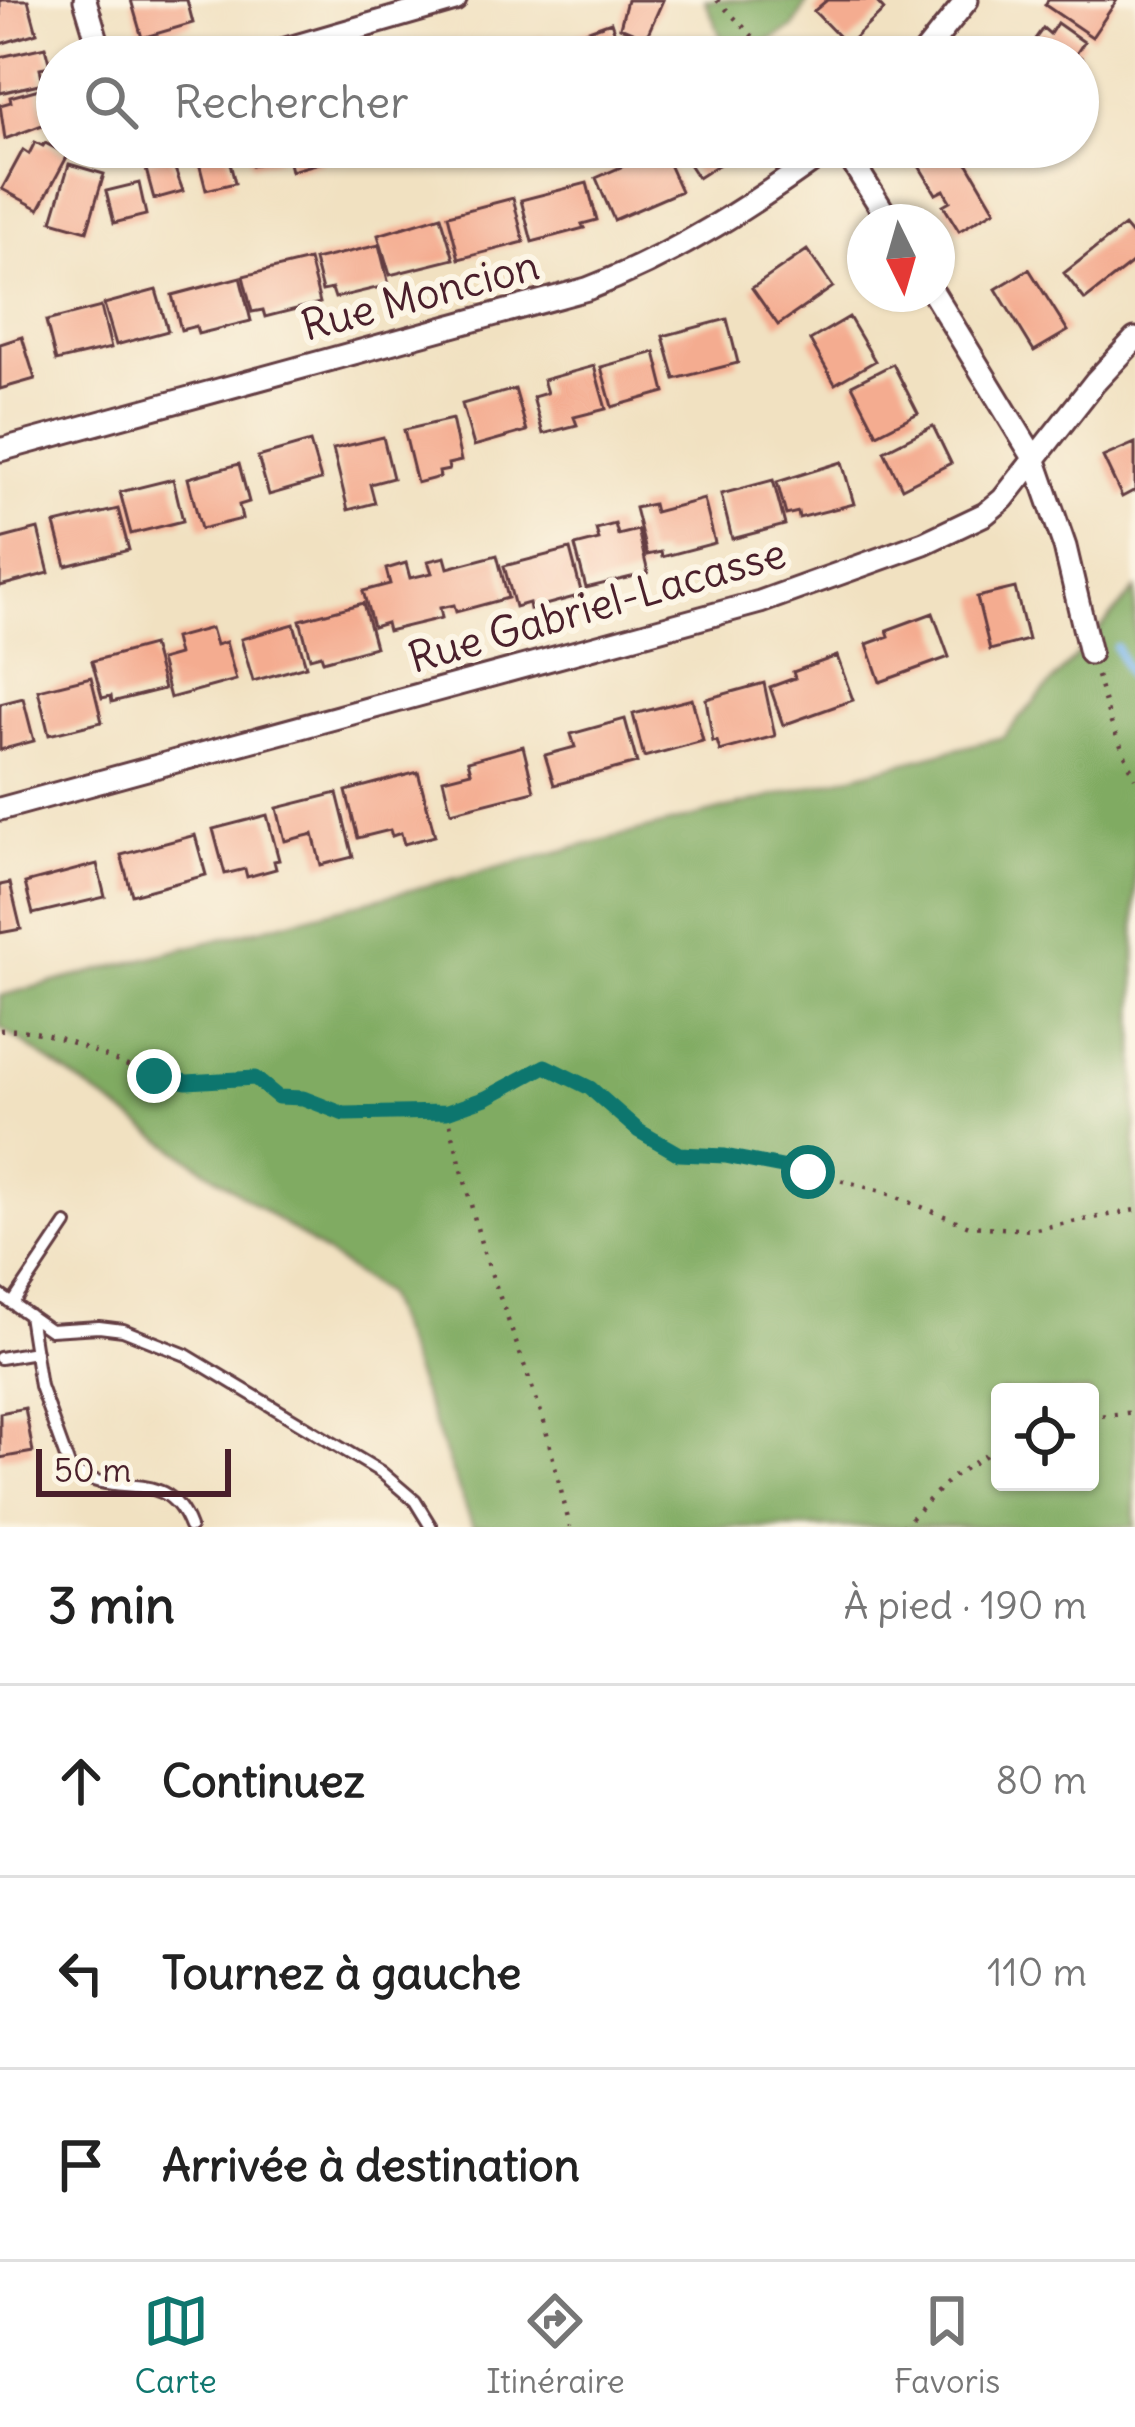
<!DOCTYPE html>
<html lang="fr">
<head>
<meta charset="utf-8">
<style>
	body { margin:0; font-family:Delius,sans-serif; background:#f6f6f6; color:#222 }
	.controls { position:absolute; right:36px; bottom:36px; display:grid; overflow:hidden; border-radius:12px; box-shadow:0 3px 9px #0004 }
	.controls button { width:108px; height:108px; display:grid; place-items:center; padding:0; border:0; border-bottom:3px solid #e0e0e0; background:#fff; color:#222; font:60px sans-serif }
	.compass { position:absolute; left:847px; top:204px; width:108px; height:108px; border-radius:50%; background:#fff; box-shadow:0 3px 9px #0004; rotate:175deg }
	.scale { position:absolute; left:36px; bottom:30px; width:195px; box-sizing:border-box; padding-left:12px; border:6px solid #4a1f2b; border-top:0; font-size:33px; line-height:42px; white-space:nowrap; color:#4a1f2b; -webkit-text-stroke:9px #fcf5e5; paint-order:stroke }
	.stop { position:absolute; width:36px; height:36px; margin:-27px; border:9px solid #0f766e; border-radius:50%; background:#fff }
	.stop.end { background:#0f766e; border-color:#fff; box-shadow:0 3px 12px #0008 }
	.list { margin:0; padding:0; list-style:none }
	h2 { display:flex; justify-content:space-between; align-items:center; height:156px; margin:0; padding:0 48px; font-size:51px }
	h2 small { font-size:39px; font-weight:400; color:#767676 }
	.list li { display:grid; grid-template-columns:78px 1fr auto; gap:36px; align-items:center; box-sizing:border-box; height:192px; padding:0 48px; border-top:3px solid #e0e0e0 }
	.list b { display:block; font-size:45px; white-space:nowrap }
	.list em { font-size:39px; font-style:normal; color:#767676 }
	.icon { flex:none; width:66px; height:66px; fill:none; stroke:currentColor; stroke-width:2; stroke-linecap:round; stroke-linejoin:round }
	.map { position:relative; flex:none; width:1135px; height:1527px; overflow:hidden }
	.search { position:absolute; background:#fff; box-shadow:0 3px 9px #0004; left:36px; right:36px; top:36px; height:132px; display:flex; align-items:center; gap:30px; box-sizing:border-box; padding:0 42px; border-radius:66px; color:#767676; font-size:45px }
	.sheet { height:732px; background:#fff }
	nav { display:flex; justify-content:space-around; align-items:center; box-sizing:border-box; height:168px; border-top:3px solid #e0e0e0; background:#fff; font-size:33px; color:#767676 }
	nav a { display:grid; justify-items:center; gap:6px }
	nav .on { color:#0f766e }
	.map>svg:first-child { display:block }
</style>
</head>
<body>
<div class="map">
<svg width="1135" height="1527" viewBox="0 0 1135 1527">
	<rect width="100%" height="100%" fill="#fcf5e5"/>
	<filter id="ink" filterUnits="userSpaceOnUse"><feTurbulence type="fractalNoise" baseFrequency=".00833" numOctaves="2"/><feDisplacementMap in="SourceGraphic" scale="24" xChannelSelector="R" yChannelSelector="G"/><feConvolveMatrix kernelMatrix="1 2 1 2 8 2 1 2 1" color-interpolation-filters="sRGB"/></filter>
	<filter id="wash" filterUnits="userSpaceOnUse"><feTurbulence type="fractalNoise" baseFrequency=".004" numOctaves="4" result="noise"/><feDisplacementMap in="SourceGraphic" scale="48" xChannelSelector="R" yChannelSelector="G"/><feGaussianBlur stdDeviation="2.7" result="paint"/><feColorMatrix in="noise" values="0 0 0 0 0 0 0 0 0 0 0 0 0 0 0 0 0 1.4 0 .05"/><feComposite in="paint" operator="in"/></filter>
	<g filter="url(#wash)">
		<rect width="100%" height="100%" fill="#f1e1c1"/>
		<path fill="#80ab62" stroke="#656546" stroke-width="3" fill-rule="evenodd" d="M705,0H808L793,28L743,53L724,44Z
			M1135,590V1527H473L384,1294L0,1027V996L1003,737ZM1000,1392H1090V1482H1000Z"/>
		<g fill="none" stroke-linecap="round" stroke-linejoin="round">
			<path stroke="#7eb7ef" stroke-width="8" d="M1116,647L1135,687"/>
		</g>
		<g id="blocks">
			<path fill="#f4ac90" d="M0,0H28L37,33L0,44Z
				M131,0H187L193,23L142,38Z
				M627,0H663L646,38L620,27Z
				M827,0H875L884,10L847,45L814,11Z
				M1048,0H1117L1092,37L1045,5Z
				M611,22L623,57H580L572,36Z
				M1057,23L1084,42L1076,54L1083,59L1078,67V57H1022L1043,28L1050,34Z
				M543,36L545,41L560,36L567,57H518L514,45Z
				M45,47L50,66L40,68L43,83L0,93V57Z
				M39,89L45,124L5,139L0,105L11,102L10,97Z
				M35,142L43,146L45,143L68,155L39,209L2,189L23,150L29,154Z
				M195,147H226L235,183L206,190Z
				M247,147H276L279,159L252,165Z
				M285,147H319L323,162L291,171Z
				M678,147H746L698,178Z
				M951,147H958L995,210L959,231L943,205L950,201L947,196L944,190L936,194L919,166Z
				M662,149L681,191L614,220L596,178Z
				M170,155L183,191L154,199L144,162Z
				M69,164L104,174L87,231L52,221Z
				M139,183L146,215L114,223L106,191Z
				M587,183L597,220L582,224L584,228L532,242L521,200Z
				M513,198L524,242L459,259L448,215Z
				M441,216L454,259L390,275L378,235Z
				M1124,226L1135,239V261L1085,300L1064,273Z
				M379,245L389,285L335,298L332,289L322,291L314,260Z
				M807,250L833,287L778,325L752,288Z
				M309,260L320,303L265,317L263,310L252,312L243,276Z
				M1029,269L1068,331L1034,351L996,289Z
				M240,277L251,321L198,334L196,326L181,330L172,295Z
				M156,290L168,331L116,345L104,304Z
				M101,307L111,348L56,361L46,321Z
				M849,317L875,361L835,384L810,340Z
				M727,319L738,363L675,379L663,336Z
				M22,337L35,379L0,389V344Z
				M655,352L665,392L612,407L601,367Z
				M893,364L918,413L877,434L852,385Z
				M594,366L606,409L574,417L577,425L543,434L533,397L547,393L543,380Z
				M515,389L527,431L474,446L462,404Z
				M452,419L461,461L448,464L449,470L439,472L440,477L417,483L404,430Z
				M933,426L951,463L902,488L884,451Z
				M383,437L393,478L370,484L375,503L348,510L333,449Z
				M310,442L321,480L269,495L258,457Z
				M1135,443V490L1122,497L1103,457Z
				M842,462L854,504L799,518L798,512L786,515L777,482Z
				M239,464L249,502L239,505L242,519L201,529L188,478Z
				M173,479L183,521L131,534L120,492Z
				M773,480L785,525L732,539L721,494Z
				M704,499L715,543L662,557L661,552L647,555L635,508L653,504L655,512Z
				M118,509L129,550L66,566L55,524Z
				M615,524L618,535L638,530L648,573L586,588L575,546L599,540L596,529Z
				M38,529L49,573L0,586V539Z
				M570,549L582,595L530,609L529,603L515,607L504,566Z
				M497,555L508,598L456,612L454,605L440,608L442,618L388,631L386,623L373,627L363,591L390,584L386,569L406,563L410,578L432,573L428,561L445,557L448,568Z
				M1015,588L1028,640L990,650L977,597Z
				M363,603L375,647L323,661L321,655L310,658L300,620Z
				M933,613L949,657L880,682L867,644L889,636L887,630Z
				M294,624L306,666L253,681L241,639Z
				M211,628L216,645L226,642L236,680L170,698L160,660L178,655L174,638Z
				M152,645L164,689L112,702L111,696L102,698L92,661Z
				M837,656L853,700L783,725L770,687L795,678L793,672Z
				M91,677L102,722L49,735L38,690Z
				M764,683L775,736L720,751L717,741L713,742L706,699Z
				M23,698L34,741L0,750V704Z
				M692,699L703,741L644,757L633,714Z
				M625,719L637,763L554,785L545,755L575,747L571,734Z
				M523,746L534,791L451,812L443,779L471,772L468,761Z
				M418,772L435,836L404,844L401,833L392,836L390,830L358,838L346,791Z
				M337,793L353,857L321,865L313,834L285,841L277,808Z
				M267,815L279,860L274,861L276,869L247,877L245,869L225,874L213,829Z
				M195,835L206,875L132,895L121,855Z
				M97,864L105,897L33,914L25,883Z
				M10,883L21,929L0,933V885Z
				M25,1408L33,1452L0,1458V1413Z"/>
		</g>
	</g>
	<g filter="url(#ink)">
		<use href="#blocks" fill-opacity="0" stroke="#633c42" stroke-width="3"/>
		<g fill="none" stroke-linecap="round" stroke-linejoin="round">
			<g stroke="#633c42" stroke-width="16">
				<path id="service" d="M0,1295L50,1330L99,1327L123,1330L186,1355L381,1472L415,1501L431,1527
					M13,1303L66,1224
					M29,1315L40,1386L70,1469C118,1502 166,1463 190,1527
					M0,1358L35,1352"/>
			</g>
			<g stroke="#633c42" stroke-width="27">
				<path id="minor" d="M85,0L102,57
					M258,57L455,0
					M921,57L967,0
					M843,147L890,222
					M934,294L1034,458L1065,547L1090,653
					M0,450L587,289C678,254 754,204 832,147
					M0,809L760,602L924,543L985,514L1003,499L1095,382L1135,339"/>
			</g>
			<path stroke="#633c42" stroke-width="4.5" stroke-dasharray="3 9" stroke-linecap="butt" d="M717,0L773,57
				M1097,676L1111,723L1135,778
				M0,1030C55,1026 102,1059 152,1075C186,1085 221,1080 255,1078L278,1097L303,1098L344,1114L390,1110L447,1112L486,1098L545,1066L590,1088L639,1131L679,1153L725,1156L808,1172L882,1191L969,1226L1031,1230L1135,1210
				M447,1112L482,1247L543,1418L570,1527
				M1090,1417L1135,1412
				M902,1527L952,1477L1000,1446"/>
			<use href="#service" stroke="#fff" stroke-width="10"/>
			<use href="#minor" stroke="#fff" stroke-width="21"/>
		</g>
	</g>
	<g fill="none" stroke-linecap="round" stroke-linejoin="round" filter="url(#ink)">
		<path stroke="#0f766e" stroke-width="15" d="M154,1076L187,1082L255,1078L278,1097L303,1098L344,1114L447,1112L486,1098L545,1066L590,1088L639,1131L679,1154L725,1156L808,1172"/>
	</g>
	<g text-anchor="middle" stroke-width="12" stroke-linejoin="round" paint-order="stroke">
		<g font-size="42" fill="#4a1f2b" stroke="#fcf5e5">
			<text transform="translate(420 295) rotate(-15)" y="15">Rue Moncion</text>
			<text transform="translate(597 605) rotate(-16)" y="15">Rue Gabriel-Lacasse</text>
		</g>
	</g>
</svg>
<div class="controls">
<button><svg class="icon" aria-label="locate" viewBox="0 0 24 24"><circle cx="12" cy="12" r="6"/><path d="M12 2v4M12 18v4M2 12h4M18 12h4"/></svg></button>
</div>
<svg class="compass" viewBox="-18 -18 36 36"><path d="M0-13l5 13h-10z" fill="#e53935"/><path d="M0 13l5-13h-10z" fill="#767676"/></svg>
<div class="scale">50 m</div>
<div class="stop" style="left:808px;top:1172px"></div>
<div class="stop end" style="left:154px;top:1076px"></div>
<div class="search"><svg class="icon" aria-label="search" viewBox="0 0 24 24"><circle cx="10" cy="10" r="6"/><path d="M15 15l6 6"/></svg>Rechercher</div>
</div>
<section class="sheet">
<h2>3 min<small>À pied · 190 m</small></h2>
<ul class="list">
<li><svg class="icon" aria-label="ahead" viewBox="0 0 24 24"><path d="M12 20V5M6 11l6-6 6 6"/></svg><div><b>Continuez</b></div><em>80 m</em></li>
<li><svg class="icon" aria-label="left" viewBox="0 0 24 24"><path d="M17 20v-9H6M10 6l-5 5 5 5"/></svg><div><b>Tournez à gauche</b></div><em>110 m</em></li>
<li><svg class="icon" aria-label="arrive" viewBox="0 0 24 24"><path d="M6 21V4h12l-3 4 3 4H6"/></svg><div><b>Arrivée à destination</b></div></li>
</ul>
</section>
<nav>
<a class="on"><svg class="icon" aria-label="map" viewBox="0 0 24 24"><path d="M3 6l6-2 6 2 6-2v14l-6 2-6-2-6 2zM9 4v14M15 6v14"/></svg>Carte</a>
<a><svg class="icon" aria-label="directions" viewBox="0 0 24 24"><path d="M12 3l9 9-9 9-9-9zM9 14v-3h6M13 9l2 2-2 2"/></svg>Itinéraire</a>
<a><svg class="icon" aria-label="saved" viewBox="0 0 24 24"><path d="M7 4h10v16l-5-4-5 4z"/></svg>Favoris</a>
</nav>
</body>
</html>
